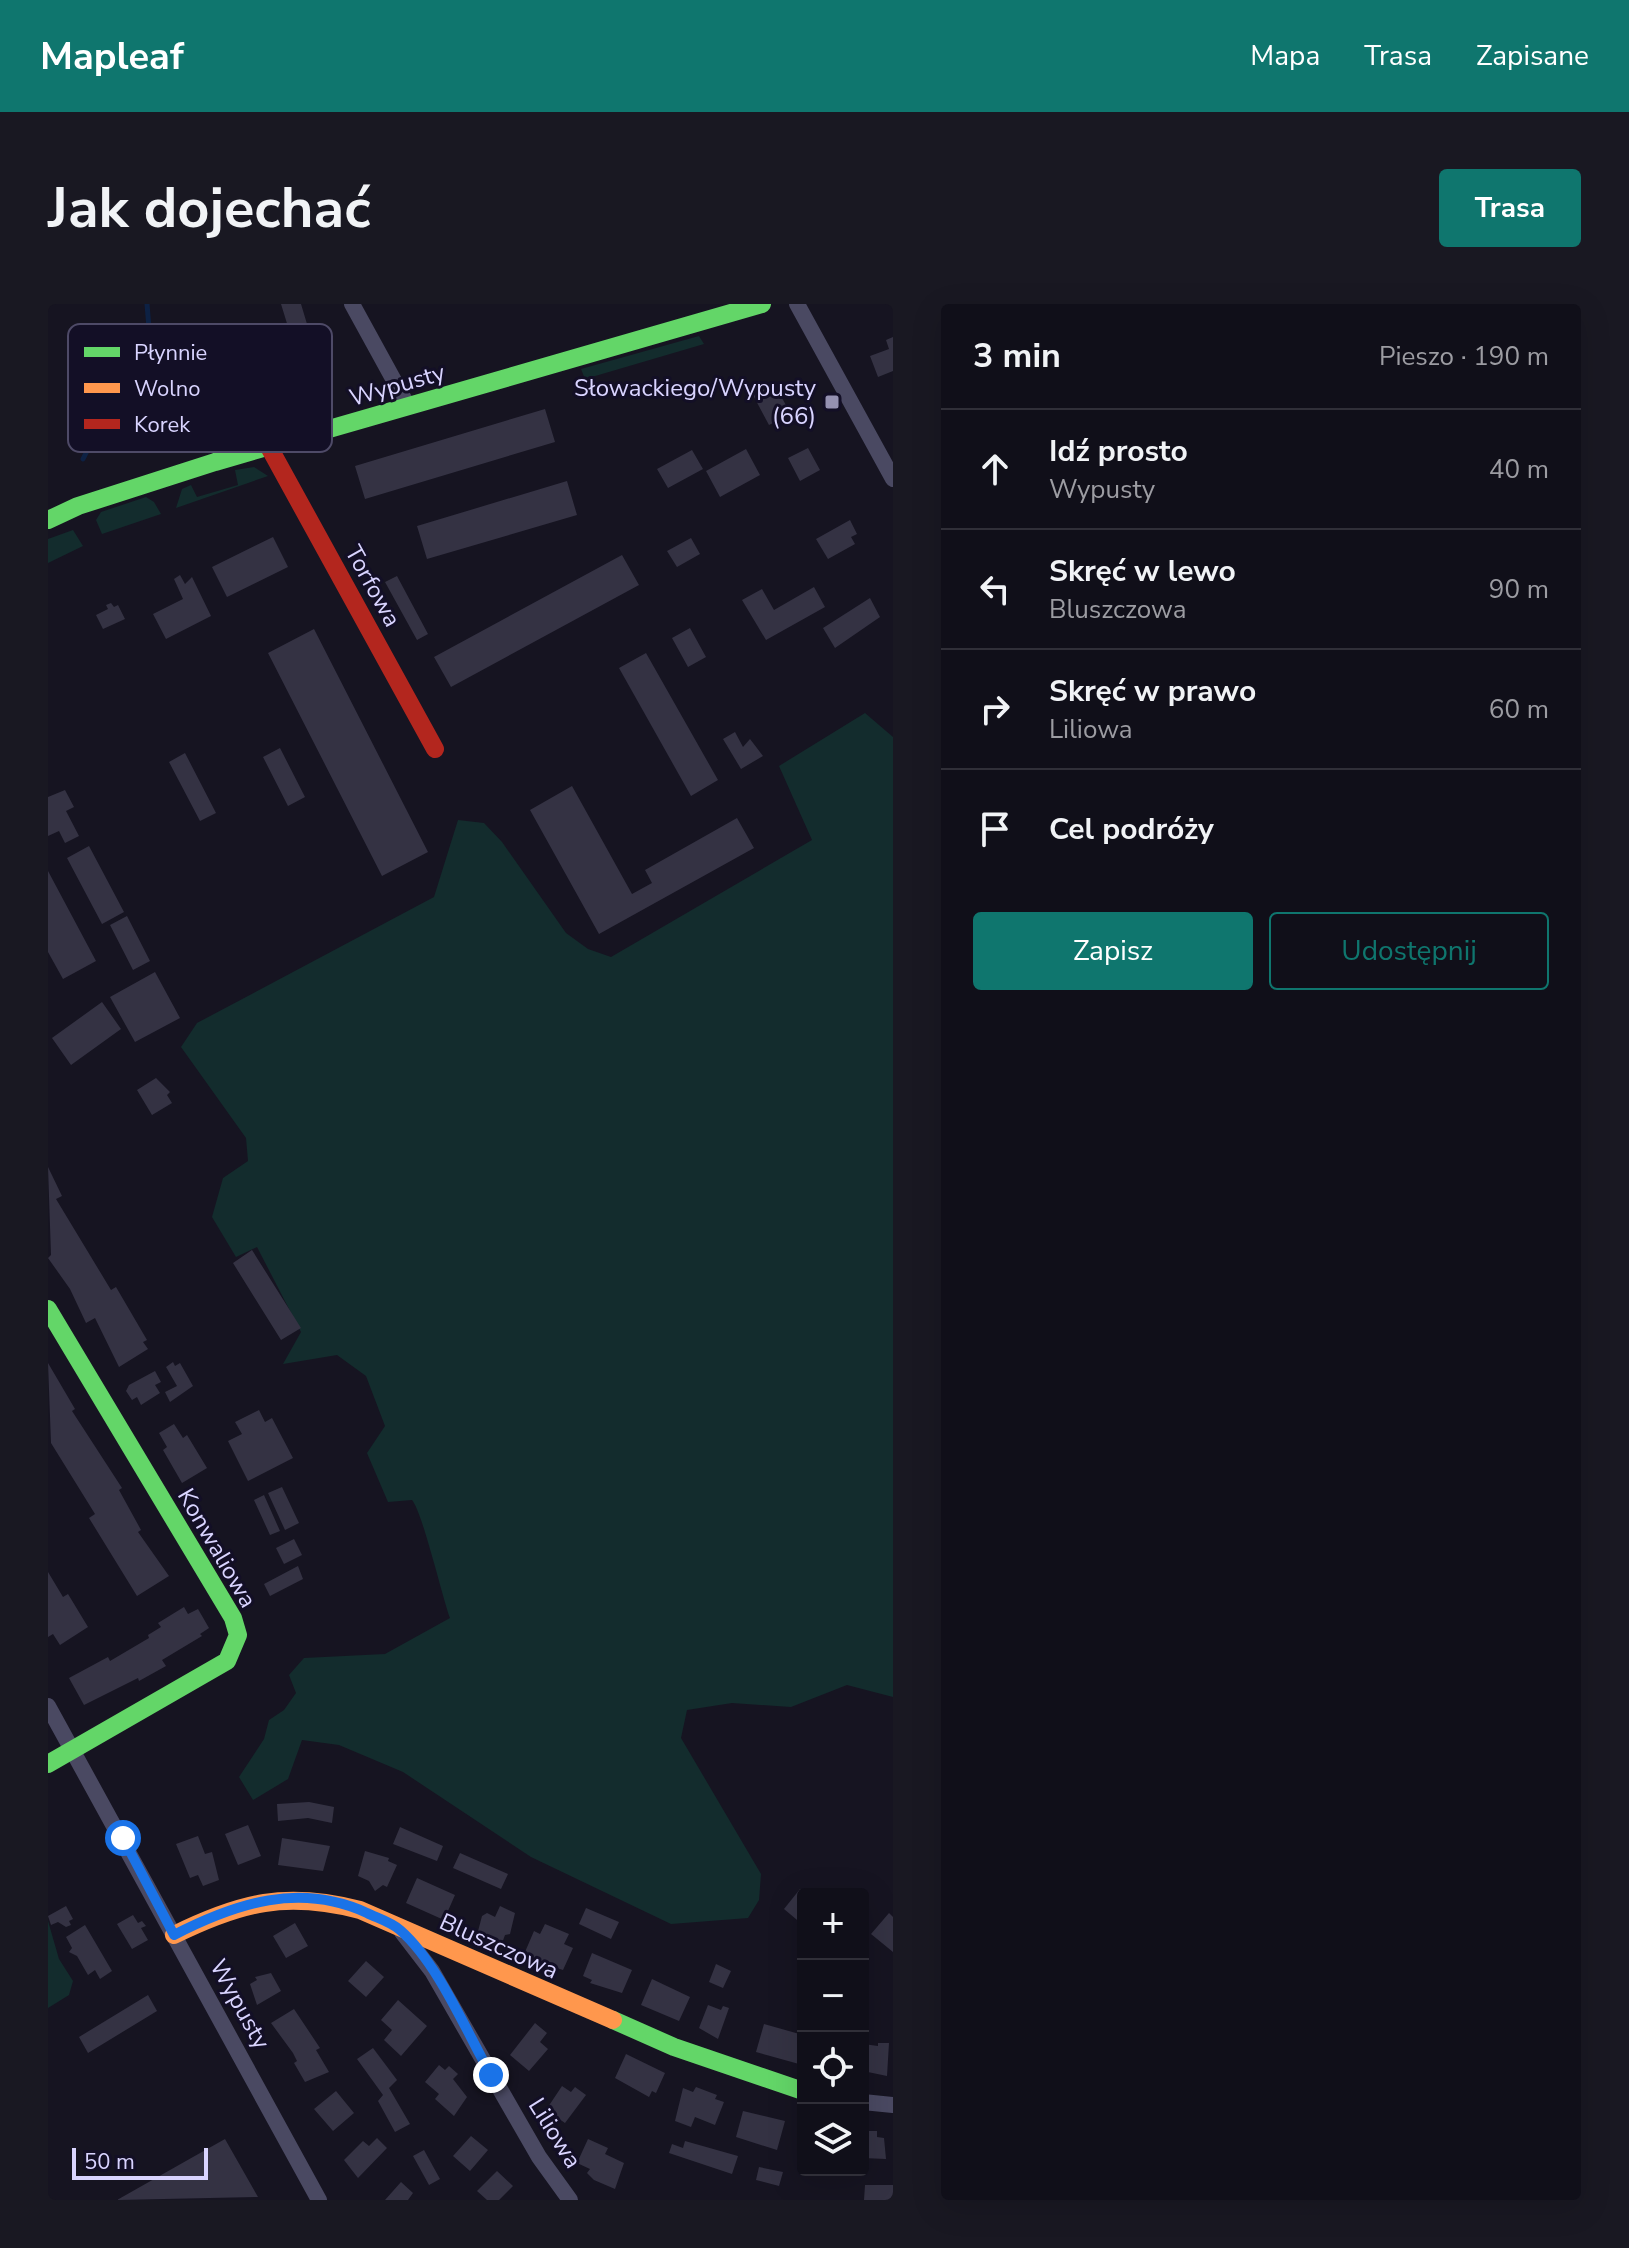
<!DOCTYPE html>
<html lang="pl">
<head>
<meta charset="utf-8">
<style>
	body { margin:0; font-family:"Nunito Sans",sans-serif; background:#191822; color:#f1f3f6 }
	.controls { position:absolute; right:24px; bottom:24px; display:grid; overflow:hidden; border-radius:8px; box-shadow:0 8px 32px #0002 }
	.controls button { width:72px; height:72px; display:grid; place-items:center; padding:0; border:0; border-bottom:2px solid #302f38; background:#100f19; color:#f1f3f6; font:40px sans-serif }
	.scale { position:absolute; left:24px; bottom:20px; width:136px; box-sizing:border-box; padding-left:8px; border:4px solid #d9d4ff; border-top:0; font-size:22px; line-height:28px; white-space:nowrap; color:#d9d4ff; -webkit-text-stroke:6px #130f26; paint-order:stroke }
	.stop { position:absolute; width:24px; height:24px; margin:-18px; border:6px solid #1a73e8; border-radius:50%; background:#fff }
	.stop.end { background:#1a73e8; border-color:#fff; box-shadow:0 2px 8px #0008 }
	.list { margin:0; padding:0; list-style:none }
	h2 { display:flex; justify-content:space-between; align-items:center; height:104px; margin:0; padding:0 32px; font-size:34px }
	h2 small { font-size:26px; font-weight:400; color:#9c9ca2 }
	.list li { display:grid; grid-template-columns:52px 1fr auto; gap:24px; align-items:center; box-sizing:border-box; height:120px; padding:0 32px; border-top:2px solid #302f38 }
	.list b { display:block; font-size:30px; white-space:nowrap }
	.list p { margin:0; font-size:26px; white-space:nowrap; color:#9c9ca2 }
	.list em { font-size:26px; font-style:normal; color:#9c9ca2 }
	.actions { display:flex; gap:16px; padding:24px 32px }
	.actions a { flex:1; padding:18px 0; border:2px solid #0f766e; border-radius:8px; text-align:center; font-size:28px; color:#0f766e }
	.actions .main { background:#0f766e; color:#fff }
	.icon { flex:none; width:44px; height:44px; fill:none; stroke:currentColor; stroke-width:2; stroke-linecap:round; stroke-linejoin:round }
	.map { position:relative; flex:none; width:845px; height:1896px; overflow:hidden; border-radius:8px }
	header { display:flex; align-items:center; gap:48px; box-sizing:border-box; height:112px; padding:0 40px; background:#0f766e; color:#fff }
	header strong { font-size:38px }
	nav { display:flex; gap:44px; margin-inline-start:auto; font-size:28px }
	.intro { display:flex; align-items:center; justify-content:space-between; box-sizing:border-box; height:192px; padding:0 48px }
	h1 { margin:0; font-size:56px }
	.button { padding:20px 36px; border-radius:8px; background:#0f766e; color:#fff; font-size:28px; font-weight:700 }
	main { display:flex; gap:48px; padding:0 48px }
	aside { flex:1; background:#100f19; border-radius:8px; box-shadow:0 8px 32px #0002 }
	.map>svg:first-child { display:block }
</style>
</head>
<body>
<header>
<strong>Mapleaf</strong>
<nav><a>Mapa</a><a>Trasa</a><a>Zapisane</a></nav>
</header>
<div class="intro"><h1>Jak dojechać</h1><a class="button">Trasa</a></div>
<main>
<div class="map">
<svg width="845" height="1896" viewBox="0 0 845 1896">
	<rect width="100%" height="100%" fill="#161421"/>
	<path fill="#132c2d" d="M651,32L656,40L537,75L533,65Z
		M206,163L220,172L128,204L134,185L143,181L149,193L190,181L187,166Z
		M98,193L106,198L113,210L54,230L48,216L53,208Z
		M25,226L35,242L0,259V235Z
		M817,409L845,433V1393L799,1381L743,1403L684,1399L639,1406L633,1434L713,1570L711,1596L700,1614L623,1620L483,1553L355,1468L291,1441L254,1436L240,1475L205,1496L191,1473L216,1435L221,1416L236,1406L248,1389L241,1371L256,1354L337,1350L402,1314C394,1292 374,1207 364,1196L340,1198L319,1149L337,1122L318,1072L289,1051L235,1060L253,1028L209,943L188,953L164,913L175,874L200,857L198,834L133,743L149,719L386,593L410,516L436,519L454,538L518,629L540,645L563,653L764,536L731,462Z
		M0,1617L11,1655L25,1677L21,1691L0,1704Z"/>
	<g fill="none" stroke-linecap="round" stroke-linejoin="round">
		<path stroke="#0d2144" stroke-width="5" d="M35,155L101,24L99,0"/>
	</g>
	<path fill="#343243" d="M233,0H253L259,20L241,26Z
		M845,33V67L830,73L822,52L841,45L838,36Z
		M726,80L743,110L721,121L705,91Z
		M497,105L507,138L317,195L307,162Z
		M760,144L772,166L752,177L740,154Z
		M698,145L712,171L672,193L658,167Z
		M644,146L655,165L620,184L609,165Z
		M519,177L529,211L379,255L369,222Z
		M802,216L809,230L803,233L807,240L780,255L768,235Z
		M225,233L240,263L179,293L164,263Z
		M643,234L652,250L629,263L619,247Z
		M574,251L591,281L403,383L386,353Z
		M132,271L137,280L144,273L163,312L118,335L105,310L135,295L126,275Z
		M349,272L380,330L369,336L337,278Z
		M766,283L777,303L718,336L694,296L714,285L726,306Z
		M822,294L832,313L787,344L775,324Z
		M63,299L66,303L70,301L77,315L55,325L48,311L60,305L58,301Z
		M642,324L658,353L640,363L624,334Z
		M266,325L380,548L334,572L220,349Z
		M598,349L670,476L643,492L571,364Z
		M687,428L695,443L702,435L715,452L693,465L675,435Z
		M232,444L257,493L240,502L215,453Z
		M137,449L168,509L152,517L121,458Z
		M524,482L584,590L604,579L597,566L689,514L706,544L551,630L482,506Z
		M17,486L26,503L18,507L31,532L17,539L11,527L0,532V493Z
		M41,542L76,608L54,620L19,554Z
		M0,567L48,657L15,675L0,648Z
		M79,612L102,657L85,666L62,621Z
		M107,668L132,714L87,738L62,693Z
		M54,698L73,725L23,761L4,734Z
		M108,774L122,788L119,791L124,799L104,811L89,786Z
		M0,863L14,892L8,895L63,986L68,983L99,1036L95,1038L100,1045L71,1063L47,1014L38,1019L22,985L0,954L3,951Z
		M204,946L253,1024L233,1036L185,959Z
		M125,1058L127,1062L132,1059L145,1082L122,1098L117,1088L129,1082L118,1063Z
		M0,1059L27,1105L24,1107L74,1184L71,1186L93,1226L90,1228L121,1272L89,1292L41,1214L47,1210L3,1139Z
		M107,1067L113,1078L107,1081L112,1089L93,1101L89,1093L84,1096L78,1087L81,1081Z
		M211,1106L217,1118L224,1114L245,1154L200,1177L180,1137L194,1130L187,1118Z
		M126,1120L135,1134L139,1131L159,1164L134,1179L115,1146L119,1143L111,1129Z
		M234,1183L251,1219L237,1226L220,1189Z
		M216,1191L232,1227L222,1231L206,1196Z
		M246,1235L254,1251L236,1260L228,1244Z
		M250,1262L255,1275L222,1292L216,1280Z
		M0,1268L15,1293L20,1290L40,1323L12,1341L5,1330L0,1333Z
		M136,1303L140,1310L150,1305L161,1324L152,1330L154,1332L114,1356L118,1362L91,1377L90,1374L36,1401L21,1374L60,1353L62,1357L101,1334L100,1331L113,1323L110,1319Z
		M261,1498L286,1503L284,1519L260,1514L230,1517L229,1500Z
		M200,1521L213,1552L190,1561L177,1530Z
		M352,1523L395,1542L389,1557L345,1540Z
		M150,1532L157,1550L164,1548L171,1576L155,1582L150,1571L142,1574L128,1540Z
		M234,1534L282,1542L275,1567L230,1561Z
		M317,1547L341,1554L340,1557L349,1561L339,1583L335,1581L327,1587L321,1577L310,1572Z
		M412,1549L460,1570L453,1585L405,1564Z
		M369,1574L407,1591L396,1616L358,1599Z
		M752,1585L755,1588V1621L736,1605Z
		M18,1602L25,1615L21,1617L23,1621L18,1623L10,1618L3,1621L0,1612Z
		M452,1602L467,1609L462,1630L457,1631L453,1642L429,1631L434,1612L439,1609L447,1613Z
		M538,1604L571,1618L563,1635L531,1620Z
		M841,1609L845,1613V1648L823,1630Z
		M85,1611L90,1619L94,1617L98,1622L93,1624L100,1636L84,1645L69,1620Z
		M247,1619L260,1642L238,1654L225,1632Z
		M497,1620L521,1630L516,1640L525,1644L515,1666L484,1656L486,1652L477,1648L486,1627L492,1630Z
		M37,1621L64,1667L52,1675L47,1666L40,1671L29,1652L21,1648L24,1644L18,1633Z
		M544,1649L584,1666L574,1689L542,1679L544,1676L535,1672Z
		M318,1657L336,1673L318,1693L300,1677Z
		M668,1660L683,1667L675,1684L661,1678Z
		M223,1669L233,1687L209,1701L202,1680L209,1676L207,1673Z
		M604,1675L642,1693L631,1717L593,1701Z
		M100,1691L109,1707L40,1749L31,1733Z
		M350,1696L379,1722L353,1752L336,1736L344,1726L333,1716Z
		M660,1701L673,1706L675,1702L681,1704L670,1735L651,1724Z
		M246,1705L272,1744L268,1746L281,1768L257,1778L246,1759L249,1757L245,1749L223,1719Z
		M487,1719L499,1729L492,1738L500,1745L481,1767L462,1751Z
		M716,1720L755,1731L751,1760L708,1748Z
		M830,1739H841L839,1772L815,1767V1740L830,1742Z
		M325,1744L349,1776L341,1784L362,1820L347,1828L330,1797L335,1791L309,1755Z
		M578,1750L617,1769L608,1789L604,1787L601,1793L567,1774Z
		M391,1761L397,1766L401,1762L410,1770L405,1775L419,1793L406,1812L387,1795L391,1790L377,1778Z
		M514,1782L523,1788L527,1783L538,1791L517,1819L498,1806Z
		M648,1783L669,1791L667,1795L676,1798L667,1821L647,1813L643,1823L627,1817L635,1784L645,1788Z
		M288,1787L306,1809L285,1827L266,1805Z
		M695,1807L737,1817L729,1846L688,1833Z
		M815,1827H829V1833L836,1834L838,1855L815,1854Z
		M423,1832L440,1846L422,1867L405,1852Z
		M329,1834L339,1844L310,1874L296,1856L315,1837L321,1842Z
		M177,1835L210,1893L69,1896L145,1853Z
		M540,1835L560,1844L557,1850L576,1859L567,1885L546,1876L539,1869L542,1865L529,1859Z
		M637,1837L690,1852L684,1870L621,1849L624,1840L635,1844Z
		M376,1846L392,1875L381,1881L365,1852Z
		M711,1863L735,1868L731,1882L708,1876Z
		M449,1867L465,1882L451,1896H439L429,1887Z
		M353,1878L365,1889L360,1896H337Z
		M817,1881H845V1896H816Z"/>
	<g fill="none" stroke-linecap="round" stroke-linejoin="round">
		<path stroke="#4a4962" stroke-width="16" d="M304,0L360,102
			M749,0L845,175
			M0,1402L271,1896
			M354,1628L384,1667L491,1853L522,1896
			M815,1798L845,1801"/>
		<path stroke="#63d668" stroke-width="18" d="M0,216L30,202L167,158L714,0
			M0,1005L185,1314L190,1331L179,1357L0,1460
			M565,1716L626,1743L755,1787"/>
		<path stroke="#ff974d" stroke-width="18" d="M126,1631C193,1598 238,1587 312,1606L565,1716"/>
		<path stroke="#b3261e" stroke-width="18" d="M221,143L387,445"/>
	</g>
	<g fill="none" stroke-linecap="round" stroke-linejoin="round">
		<path stroke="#1a73e8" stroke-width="10" d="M75,1534L126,1631C188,1599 252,1578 319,1609C329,1614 343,1618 352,1626C390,1659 418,1727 443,1771"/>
	</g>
	<rect fill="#9591b1" stroke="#130f26" stroke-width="3" x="776" y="90" width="16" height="16" rx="4"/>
	<g text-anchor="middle" stroke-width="6" stroke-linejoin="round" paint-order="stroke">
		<g font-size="24" fill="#d9d4ff" stroke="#130f26">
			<text transform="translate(349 81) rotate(-16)" y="8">Wypusty</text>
			<text transform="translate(325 282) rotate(61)" y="8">Torfowa</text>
			<text transform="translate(169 1244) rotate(60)" y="8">Konwaliowa</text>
			<text transform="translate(451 1642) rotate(24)" y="8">Bluszczowa</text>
			<text transform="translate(192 1700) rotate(61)" y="8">Wypusty</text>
			<text transform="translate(507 1829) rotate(58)" y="8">Liliowa</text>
		</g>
		<g font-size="24" fill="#d9d4ff" stroke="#130f26" text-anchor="end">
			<text x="768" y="92">Słowackiego/Wypusty<tspan x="768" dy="28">(66)</tspan></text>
		</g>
	</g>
	<rect x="20" y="20" width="264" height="128" rx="12" fill="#130f26" stroke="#4e4a67" stroke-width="2"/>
	<rect x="36" y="43" width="36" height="10" fill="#63d668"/>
	<rect x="36" y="79" width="36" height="10" fill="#ff974d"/>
	<rect x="36" y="115" width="36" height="10" fill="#b3261e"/>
	<g font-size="22" fill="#d9d4ff">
		<text x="86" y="56">Płynnie</text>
		<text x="86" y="92">Wolno</text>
		<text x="86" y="128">Korek</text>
	</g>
</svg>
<div class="controls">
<button>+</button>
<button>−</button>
<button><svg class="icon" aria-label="locate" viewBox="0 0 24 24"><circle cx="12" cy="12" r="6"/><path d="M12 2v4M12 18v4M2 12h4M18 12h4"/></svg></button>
<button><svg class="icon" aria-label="layers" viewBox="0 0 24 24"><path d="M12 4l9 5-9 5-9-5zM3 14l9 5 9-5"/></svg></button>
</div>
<div class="scale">50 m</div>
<div class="stop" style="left:75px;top:1534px"></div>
<div class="stop end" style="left:443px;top:1771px"></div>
</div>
<aside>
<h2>3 min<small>Pieszo · 190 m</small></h2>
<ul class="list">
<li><svg class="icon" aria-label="ahead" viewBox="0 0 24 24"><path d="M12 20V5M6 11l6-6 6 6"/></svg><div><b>Idź prosto</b><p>Wypusty</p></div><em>40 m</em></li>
<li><svg class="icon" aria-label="left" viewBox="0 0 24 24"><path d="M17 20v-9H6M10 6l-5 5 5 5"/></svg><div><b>Skręć w lewo</b><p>Bluszczowa</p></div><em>90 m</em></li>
<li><svg class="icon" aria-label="right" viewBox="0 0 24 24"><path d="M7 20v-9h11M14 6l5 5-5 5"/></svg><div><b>Skręć w prawo</b><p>Liliowa</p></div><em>60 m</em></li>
<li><svg class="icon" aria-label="arrive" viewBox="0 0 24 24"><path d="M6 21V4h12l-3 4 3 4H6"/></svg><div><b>Cel podróży</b></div></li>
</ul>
<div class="actions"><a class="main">Zapisz</a><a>Udostępnij</a></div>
</aside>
</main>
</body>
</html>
